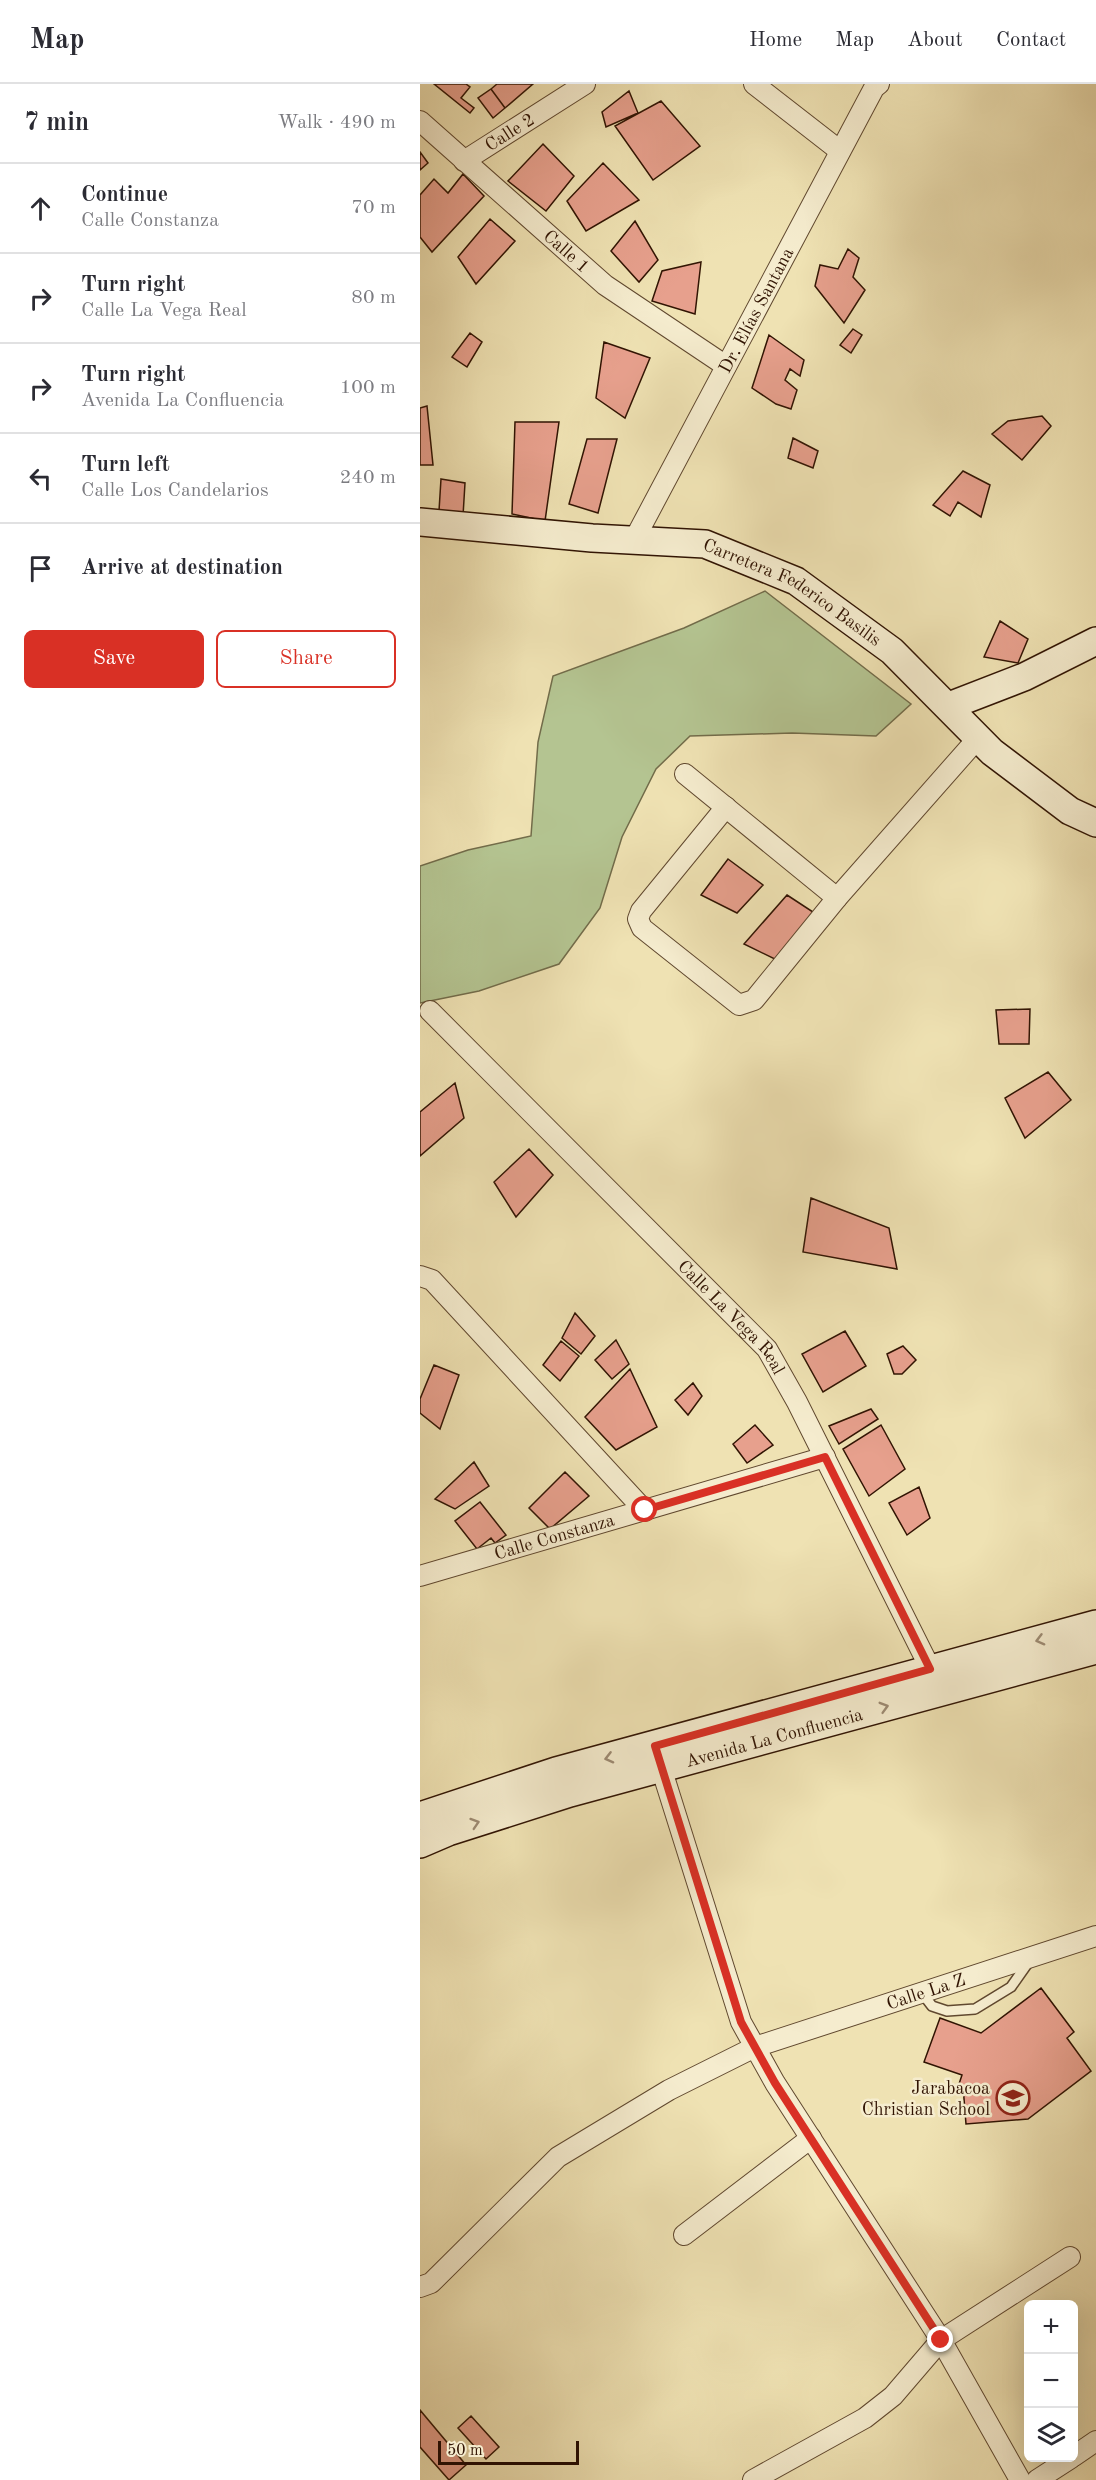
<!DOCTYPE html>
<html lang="en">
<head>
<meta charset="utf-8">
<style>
	body { margin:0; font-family:"Old Standard TT",serif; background:#f7f7f7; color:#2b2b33 }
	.controls { position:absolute; right:18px; bottom:18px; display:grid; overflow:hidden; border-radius:9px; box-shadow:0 6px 24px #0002 }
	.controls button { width:54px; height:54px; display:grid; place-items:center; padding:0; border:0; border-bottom:2px solid #e1e1e2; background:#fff; color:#2b2b33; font:30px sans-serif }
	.scale { position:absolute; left:18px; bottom:15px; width:141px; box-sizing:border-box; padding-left:6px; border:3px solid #311403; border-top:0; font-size:16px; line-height:21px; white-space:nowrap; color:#311403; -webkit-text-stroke:4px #f5ecce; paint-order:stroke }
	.stop { position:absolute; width:18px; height:18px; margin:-14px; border:4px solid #d93025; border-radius:50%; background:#fff }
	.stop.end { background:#d93025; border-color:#fff; box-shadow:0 2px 6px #0008 }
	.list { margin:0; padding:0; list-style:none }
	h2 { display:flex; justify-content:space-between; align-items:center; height:78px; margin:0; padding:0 24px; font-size:26px }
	h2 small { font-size:20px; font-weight:400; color:#7c7c81 }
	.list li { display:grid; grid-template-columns:39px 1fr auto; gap:18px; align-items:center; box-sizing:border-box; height:90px; padding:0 24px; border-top:2px solid #e1e1e2 }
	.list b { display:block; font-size:22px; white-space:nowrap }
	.list p { margin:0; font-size:20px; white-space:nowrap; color:#7c7c81 }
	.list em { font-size:20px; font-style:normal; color:#7c7c81 }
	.actions { display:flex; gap:12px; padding:18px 24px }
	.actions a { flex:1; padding:14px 0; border:2px solid #d93025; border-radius:9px; text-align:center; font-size:21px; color:#d93025 }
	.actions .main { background:#d93025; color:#fff }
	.icon { flex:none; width:33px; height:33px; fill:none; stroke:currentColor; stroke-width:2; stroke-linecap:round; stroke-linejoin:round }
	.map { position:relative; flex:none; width:676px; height:2396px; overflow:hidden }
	header { display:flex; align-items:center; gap:36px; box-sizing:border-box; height:84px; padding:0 30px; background:#fff; border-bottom:2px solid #e1e1e2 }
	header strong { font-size:28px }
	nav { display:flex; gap:33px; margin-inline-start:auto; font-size:21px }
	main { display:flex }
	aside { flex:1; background:#fff }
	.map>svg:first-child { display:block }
</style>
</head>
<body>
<header>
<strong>Map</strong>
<nav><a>Home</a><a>Map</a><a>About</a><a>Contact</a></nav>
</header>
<main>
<aside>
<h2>7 min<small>Walk · 490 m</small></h2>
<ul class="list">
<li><svg class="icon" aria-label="ahead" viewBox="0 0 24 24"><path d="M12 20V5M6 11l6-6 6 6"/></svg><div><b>Continue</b><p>Calle Constanza</p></div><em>70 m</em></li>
<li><svg class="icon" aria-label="right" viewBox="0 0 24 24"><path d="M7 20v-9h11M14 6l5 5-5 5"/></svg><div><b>Turn right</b><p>Calle La Vega Real</p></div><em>80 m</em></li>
<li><svg class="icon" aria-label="right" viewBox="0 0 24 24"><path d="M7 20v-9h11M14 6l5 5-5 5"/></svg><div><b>Turn right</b><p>Avenida La Confluencia</p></div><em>100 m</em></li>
<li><svg class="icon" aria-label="left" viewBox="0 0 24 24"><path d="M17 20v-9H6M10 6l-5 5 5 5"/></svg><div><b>Turn left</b><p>Calle Los Candelarios</p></div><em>240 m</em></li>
<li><svg class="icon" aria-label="arrive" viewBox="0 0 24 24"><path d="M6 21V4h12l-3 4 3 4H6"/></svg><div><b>Arrive at destination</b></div></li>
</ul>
<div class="actions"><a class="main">Save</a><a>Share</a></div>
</aside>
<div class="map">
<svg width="676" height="2396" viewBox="0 0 676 2396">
	<rect width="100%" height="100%" fill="#efe2b3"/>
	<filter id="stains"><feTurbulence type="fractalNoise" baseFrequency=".00333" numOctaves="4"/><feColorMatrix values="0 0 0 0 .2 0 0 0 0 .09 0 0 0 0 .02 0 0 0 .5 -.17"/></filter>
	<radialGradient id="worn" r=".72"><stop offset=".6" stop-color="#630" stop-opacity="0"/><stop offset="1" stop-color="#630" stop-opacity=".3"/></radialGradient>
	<path fill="#b4c491" stroke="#726c4a" stroke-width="1.5" d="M345,507L491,620L456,652L372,649L270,652L236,685L202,753L180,824L139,880L59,907L0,919V782L48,766L111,752L118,658L133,592L264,544Z"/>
	<path fill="#e7a08d" stroke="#311403" stroke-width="1.5" d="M14,0H46L50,3L41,14L54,24L50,29Z
		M77,0H113L85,24L71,5Z
		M71,5L85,24L73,34L58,14Z
		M209,7L218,29L186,43L182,28Z
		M241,17L280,62L233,96L195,42Z
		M123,60L154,92L126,127L88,97Z
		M0,68L8,79L0,86Z
		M183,79L219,116L166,147L147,117Z
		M43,90L64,112L12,168L0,153V111L14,95L28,109Z
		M70,135L95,157L56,200L38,173Z
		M215,137L238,176L219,198L191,167Z
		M428,165L439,174L433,193L445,206L424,239L395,202L400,181L418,185Z
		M281,178L275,230L232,217L242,187Z
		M433,245L442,251L431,269L420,261Z
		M50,249L62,258L47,283L32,273Z
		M349,251L384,276L380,292L370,285L365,296L377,306L371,325L356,320L332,304Z
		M184,258L230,274L205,334L176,314Z
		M7,322L13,381H0V324Z
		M622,332L631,342L602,376L572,350L588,337Z
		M95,338H139L125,437L92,430Z
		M373,354L398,367L393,384L368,374Z
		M167,355H197L178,429L149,420Z
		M543,387L570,401L561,433L538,418L530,432L513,421Z
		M21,395L45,399L43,432L19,427Z
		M580,537L608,555L598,579L564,573Z
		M308,775L343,801L317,829L281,811Z
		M367,811L393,828L361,878L324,860Z
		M610,925L609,960H579L576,926Z
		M628,988L651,1016L605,1054L585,1014Z
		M35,999L44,1034L0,1072V1028Z
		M109,1065L133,1091L96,1133L74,1098Z
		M391,1114L469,1144L477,1185L383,1168Z
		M155,1229L175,1252L161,1270L142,1254Z
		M425,1247L446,1282L403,1308L382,1270Z
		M196,1256L209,1280L192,1295L175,1276Z
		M141,1257L159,1272L140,1297L123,1281Z
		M483,1262L496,1276L482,1290H474L467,1270Z
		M14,1281L39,1291L20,1345L0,1329V1315Z
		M210,1285L237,1343L196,1366L165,1333Z
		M273,1299L282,1312L268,1331L255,1316Z
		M451,1325L458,1335L419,1360L409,1342Z
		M335,1341L353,1361L327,1379L313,1360Z
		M461,1341L485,1385L449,1412L423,1365Z
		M54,1378L69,1402L35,1425L15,1415Z
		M145,1388L169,1412L130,1445L109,1424Z
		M499,1403L510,1434L487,1451L469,1419Z
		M60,1418L86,1451L75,1459L71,1454L57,1465L35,1437Z
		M621,1904L654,1948L647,1954L671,1987L608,2035L546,2040L543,2002L538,2003L542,1991L504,1978L520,1934L561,1949Z
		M0,2326L46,2381L29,2396L0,2363Z
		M51,2332L79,2363L66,2375L38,2344Z"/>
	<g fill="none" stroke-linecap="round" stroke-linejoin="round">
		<g stroke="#60482f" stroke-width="12">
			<path id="lane" d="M502,1909L512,1922L527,1927L555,1925L591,1903L610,1876"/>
		</g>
		<g stroke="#60482f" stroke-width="22">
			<g id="street">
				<path d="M334,0L420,67"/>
				<path id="s1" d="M0,37L185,201L306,282"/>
				<path id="s2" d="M44,77L165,0"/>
				<path id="s3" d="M214,456L454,4L459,0"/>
				<path d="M265,690L417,814"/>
				<path d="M306,723L221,827L218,835L222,844L319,921L334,916L417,814L558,654"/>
				<path id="s4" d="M10,927L347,1265L377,1318L516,1596"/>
				<path d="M0,1192L12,1196L225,1427"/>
				<path id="s5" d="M0,1492L405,1373"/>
				<path d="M238,1674L321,1938L355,1999L521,2256L600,2396"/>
				<path d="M264,2151L391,2054"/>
				<path id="s6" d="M0,2203L11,2199L138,2073L249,2006L335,1963L676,1852"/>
				<path d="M654,2372L676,2357"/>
				<path d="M333,2396L445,2334L473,2312L521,2256L650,2173"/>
				<path d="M617,2396L651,2374"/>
			</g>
		</g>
		<g stroke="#311403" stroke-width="30">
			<g id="secondary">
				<path id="s7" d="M0,438L172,454L285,460L376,497L472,567L572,668L650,727L676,739"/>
				<path d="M529,622L604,593L676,557"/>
				<path d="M0,1732L136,1687L676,1540"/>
				<path id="s8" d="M0,1760L28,1748L150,1709L676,1566"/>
			</g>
		</g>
		<use href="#lane" stroke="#f5ecce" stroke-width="9"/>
		<use href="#street" stroke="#f5ecce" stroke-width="20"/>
		<use href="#secondary" stroke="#f5ecce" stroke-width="27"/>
	</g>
	<defs><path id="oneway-chevron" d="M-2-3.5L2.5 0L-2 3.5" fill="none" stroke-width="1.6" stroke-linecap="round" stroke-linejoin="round" transform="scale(1.5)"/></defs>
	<g stroke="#9d8b73">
		<use href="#oneway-chevron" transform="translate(620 1556) rotate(165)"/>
		<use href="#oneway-chevron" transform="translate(464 1623) rotate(-16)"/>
		<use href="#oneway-chevron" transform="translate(189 1674) rotate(166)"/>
		<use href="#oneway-chevron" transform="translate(55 1739) rotate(-18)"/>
	</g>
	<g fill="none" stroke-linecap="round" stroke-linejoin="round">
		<path stroke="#d93025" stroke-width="8" d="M225,1426L405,1373L510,1585L235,1662L321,1938L355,1999L521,2256"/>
	</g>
	<defs>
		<g id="school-ring" transform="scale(1.725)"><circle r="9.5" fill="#f5ecce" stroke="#8f2418" stroke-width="1.5"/><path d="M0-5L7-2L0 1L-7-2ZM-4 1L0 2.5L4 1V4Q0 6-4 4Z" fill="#8f2418"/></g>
	</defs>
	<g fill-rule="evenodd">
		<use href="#school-ring" x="593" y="2014"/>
	</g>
	<g text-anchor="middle" stroke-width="5" stroke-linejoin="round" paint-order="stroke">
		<g font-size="18" fill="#311403" stroke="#f5ecce">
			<text dy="6" stroke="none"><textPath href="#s2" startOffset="54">Calle 2</textPath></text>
			<text dy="6" stroke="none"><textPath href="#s1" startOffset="196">Calle 1</textPath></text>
			<text dy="6" stroke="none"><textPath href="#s3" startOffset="260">Dr. Elías Santana</textPath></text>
			<text dy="6" stroke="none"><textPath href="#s7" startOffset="386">Carretera Federico Basilis</textPath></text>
			<text dy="6" stroke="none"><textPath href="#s4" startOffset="430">Calle La Vega Real</textPath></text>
			<text dy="6" stroke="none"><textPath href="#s5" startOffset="140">Calle Constanza</textPath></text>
			<text dy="6" stroke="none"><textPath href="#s8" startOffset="370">Avenida La Confluencia</textPath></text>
			<text dy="6" stroke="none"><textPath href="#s6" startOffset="596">Calle La Z</textPath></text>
		</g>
		<g font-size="18" fill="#311403" stroke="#f5ecce" text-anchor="end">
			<text x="570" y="2010">Jarabacoa<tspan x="570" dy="21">Christian School</tspan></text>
		</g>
	</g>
	<rect width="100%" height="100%" filter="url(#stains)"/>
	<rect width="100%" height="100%" fill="url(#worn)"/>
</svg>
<div class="controls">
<button>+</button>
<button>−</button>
<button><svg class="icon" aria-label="layers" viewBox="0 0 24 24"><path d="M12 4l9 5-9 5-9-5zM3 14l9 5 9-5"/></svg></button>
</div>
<div class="scale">50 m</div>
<div class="stop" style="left:225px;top:1426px"></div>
<div class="stop end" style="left:521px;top:2256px"></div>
</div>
</main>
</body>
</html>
